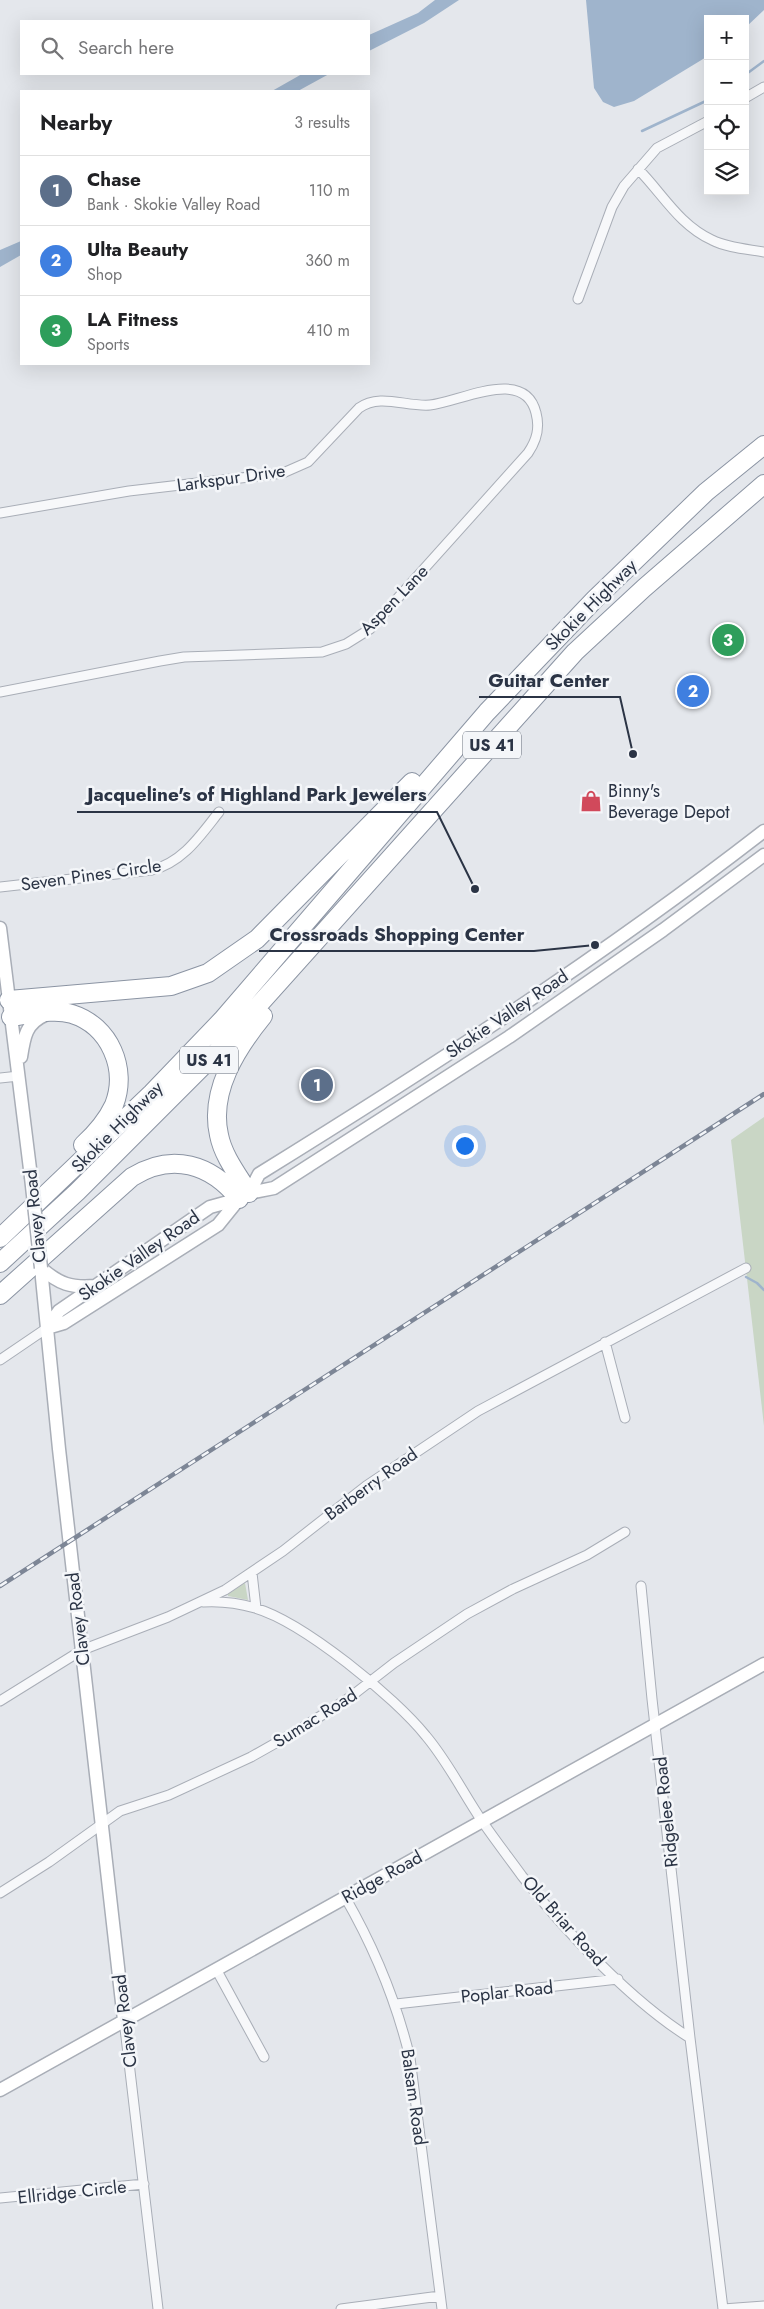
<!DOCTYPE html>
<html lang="en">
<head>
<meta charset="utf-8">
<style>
	body { margin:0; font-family:Jost,sans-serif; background:#f6f6f6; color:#202124 }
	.controls { position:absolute; right:15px; top:15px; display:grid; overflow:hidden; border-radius:0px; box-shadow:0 5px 20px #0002 }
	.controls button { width:45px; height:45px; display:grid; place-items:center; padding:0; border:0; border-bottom:1px solid #e0e0e0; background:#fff; color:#202124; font:25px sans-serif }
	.you { position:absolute; left:464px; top:1145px; width:18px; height:18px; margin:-12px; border:4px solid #fff; border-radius:50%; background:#1a73e8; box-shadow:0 0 0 8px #1a73e833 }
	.badge { display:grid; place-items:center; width:32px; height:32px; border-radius:50%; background:#b45309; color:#fff; font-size:16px; font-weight:700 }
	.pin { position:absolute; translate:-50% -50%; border:2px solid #fff; box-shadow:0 1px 5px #0006 }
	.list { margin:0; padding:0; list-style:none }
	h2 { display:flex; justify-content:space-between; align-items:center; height:65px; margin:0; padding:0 20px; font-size:21px }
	h2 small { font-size:16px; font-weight:400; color:#757577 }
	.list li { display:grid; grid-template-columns:32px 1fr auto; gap:15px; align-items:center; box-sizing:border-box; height:70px; padding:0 20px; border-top:1px solid #e0e0e0 }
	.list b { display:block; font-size:19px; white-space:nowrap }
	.list p { margin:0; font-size:16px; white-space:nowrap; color:#757577 }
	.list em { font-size:16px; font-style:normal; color:#757577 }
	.icon { flex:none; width:28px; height:28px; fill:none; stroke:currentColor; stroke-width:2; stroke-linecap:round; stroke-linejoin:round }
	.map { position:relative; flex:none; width:764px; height:2309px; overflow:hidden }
	.search { position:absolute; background:#fff; box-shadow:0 5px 20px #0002; left:20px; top:20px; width:350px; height:55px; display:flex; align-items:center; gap:12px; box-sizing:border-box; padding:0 18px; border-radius:0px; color:#757577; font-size:19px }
	.panel { position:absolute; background:#fff; box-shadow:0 5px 20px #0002; left:20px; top:90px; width:350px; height:275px; border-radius:0px }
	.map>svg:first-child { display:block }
</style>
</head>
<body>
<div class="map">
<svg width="764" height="2309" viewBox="0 0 764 2309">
	<rect width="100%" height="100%" fill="#e4e7ec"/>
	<path fill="#c9d6c5" d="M764,1117V1426L731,1140Z
		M245,1583L248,1600L228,1596V1594Z"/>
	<path fill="#9fb4cc" d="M435,0H459L424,23L369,51V35L418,13Z
		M586,0H764V10L745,28V19H708V56L634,101L614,107L603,102L594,88Z
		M302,74H329L298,91H272Z
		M21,241V255L0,267V250Z"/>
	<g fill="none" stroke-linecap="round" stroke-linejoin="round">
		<path stroke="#9fb4cc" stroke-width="2.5" d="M745,75L764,61
			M642,131L708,100
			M746,1277L757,1283L764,1290"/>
		<g stroke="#a9aeb7" stroke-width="11">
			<path id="street" d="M745,98L764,87
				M638,169C662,193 679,225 712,240C728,248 747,249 764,252
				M578,299L612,207L624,186L657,148L708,121
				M0,513L129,491L283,473L308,462L359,408C380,393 406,407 430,405C460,402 525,366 536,413C540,428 537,440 528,453L370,629L346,644L322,652L184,657L160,661L0,692
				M0,887L152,870C183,862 200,836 219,812
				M0,1078L19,1076
				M605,1342L625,1418
				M0,1360L47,1328
				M252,1573L256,1608
				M641,1586L652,1699L690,2038
				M203,1602C220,1601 238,1603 255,1608C303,1622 395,1697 426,1736C448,1762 463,1793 482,1821C495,1840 509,1858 522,1876C565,1931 631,2001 690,2038L723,2309
				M0,1701L82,1650L168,1617L225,1590L283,1551L366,1486L478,1411L746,1268
				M0,1893L49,1862L120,1811L169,1795L251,1757L297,1731L349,1698L394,1663L467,1614L513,1589L587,1555L625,1532
				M345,1897C375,1949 396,2000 410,2058L442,2309
				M216,1969L264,2057
				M396,2004L618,1979
				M124,2020L158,2309
				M0,2198L144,2184
				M341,2309L440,2296
				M723,2309L764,2306"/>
		</g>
		<g stroke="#a9aeb7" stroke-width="15">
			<path id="secondary" d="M0,928L31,1177
				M21,1057C24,1037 26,1023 45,1015
				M249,1193L259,1174C432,1067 603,956 764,831
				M41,1268L59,1449L124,2020
				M41,1268C59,1284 71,1288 95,1286
				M47,1328L64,1323L218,1225L239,1199L249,1193L274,1188L509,1037L663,930L764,855
				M47,1328L59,1311L210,1207L239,1199
				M0,2090L764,1664"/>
		</g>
		<g stroke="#8b94a3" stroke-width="20">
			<path id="highway" d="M9,1000L171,986L208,973L257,939L412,782
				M11,1017C30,1015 53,1008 72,1014C110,1026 128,1069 114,1105C107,1120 95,1134 83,1145
				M249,1193C238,1175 223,1156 219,1135C209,1091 237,1048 263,1016
				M0,1238L152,1093L222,1020L487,712L595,599L706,492L764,445
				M0,1263L77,1192L212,1057L575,652L644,588L764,484
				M0,1295L132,1177C172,1152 211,1164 239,1199"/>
		</g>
		<use href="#street" stroke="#f7f8fa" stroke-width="9"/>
		<use href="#secondary" stroke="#fff" stroke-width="12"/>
		<use href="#highway" stroke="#fff" stroke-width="18"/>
		<g stroke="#7d8696" stroke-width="4.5">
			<path id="rail" d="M0,1586L764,1094"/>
		</g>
		<use href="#rail" stroke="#f4f6f9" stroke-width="2.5" stroke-dasharray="8" stroke-linecap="butt"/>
		<g stroke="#a9aeb7" stroke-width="15" stroke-linecap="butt">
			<path id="secondary-bridge" d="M31,1177L41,1268"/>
		</g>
		<use href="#secondary-bridge" stroke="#fff" stroke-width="12"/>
	</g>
	<defs>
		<g id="shop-bare" transform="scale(1.725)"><path d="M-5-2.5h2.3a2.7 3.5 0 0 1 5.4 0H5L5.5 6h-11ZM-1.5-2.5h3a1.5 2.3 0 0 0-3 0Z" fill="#d1495b" stroke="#f4f6f9" stroke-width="2.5" paint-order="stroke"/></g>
	</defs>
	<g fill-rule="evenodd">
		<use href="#shop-bare" x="591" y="801"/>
	</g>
	<g text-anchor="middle" stroke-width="5" stroke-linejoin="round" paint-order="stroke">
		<g fill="#f4f6f9" stroke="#676e7b" stroke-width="1">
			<rect x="463" y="731.5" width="58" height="27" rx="4"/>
			<rect x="180" y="1046.5" width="58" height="27" rx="4"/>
		</g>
		<g font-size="16" font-weight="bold" fill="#2b3445">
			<text x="492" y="751">US 41</text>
			<text x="209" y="1066">US 41</text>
		</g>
		<g font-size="18" fill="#2b3445" stroke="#f4f6f9">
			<text transform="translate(231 478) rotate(-8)" y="6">Larkspur Drive</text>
			<text transform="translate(394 600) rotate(-46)" y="6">Aspen Lane</text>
			<text transform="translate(591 605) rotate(-45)" y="6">Skokie Highway</text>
			<text transform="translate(91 875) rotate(-8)" y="6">Seven Pines Circle</text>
			<text transform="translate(507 1014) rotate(-34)" y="6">Skokie Valley Road</text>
			<text transform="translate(117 1127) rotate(-45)" y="6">Skokie Highway</text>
			<text transform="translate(35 1216) rotate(-96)" y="6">Clavey Road</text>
			<text transform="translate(139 1256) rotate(-35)" y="6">Skokie Valley Road</text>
			<text transform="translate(371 1484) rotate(-36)" y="6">Barberry Road</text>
			<text transform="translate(78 1619) rotate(-97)" y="6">Clavey Road</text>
			<text transform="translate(315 1718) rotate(-32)" y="6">Sumac Road</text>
			<text transform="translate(666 1812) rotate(-96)" y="6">Ridgelee Road</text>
			<text transform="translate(382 1877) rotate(-29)" y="6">Ridge Road</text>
			<text transform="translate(564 1921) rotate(48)" y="6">Old Briar Road</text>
			<text transform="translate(507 1992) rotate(-6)" y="6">Poplar Road</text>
			<text transform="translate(125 2021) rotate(-97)" y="6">Clavey Road</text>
			<text transform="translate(414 2097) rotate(82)" y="6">Balsam Road</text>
			<text transform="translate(72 2192) rotate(-6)" y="6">Ellridge Circle</text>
		</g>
		<g font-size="18" fill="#2b3445" stroke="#f4f6f9" text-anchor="start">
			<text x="608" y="797">Binny's<tspan x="608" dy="21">Beverage Depot</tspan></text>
		</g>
	</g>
	<path fill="none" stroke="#2b3445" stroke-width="2" d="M633 754L620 697H479M475 889L437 812H77M595 945L534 951H259"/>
	<g fill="#2b3445" stroke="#f4f6f9" stroke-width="2">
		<circle cx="633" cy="754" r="5"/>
		<circle cx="475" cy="889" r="5"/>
		<circle cx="595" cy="945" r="5"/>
	</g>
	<g font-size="19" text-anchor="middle" font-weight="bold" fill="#2b3445" stroke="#f4f6f9" stroke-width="5" stroke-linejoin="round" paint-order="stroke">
		<text x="549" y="687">Guitar Center</text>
		<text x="257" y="801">Jacqueline's of Highland Park Jewelers</text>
		<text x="397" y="941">Crossroads Shopping Center</text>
	</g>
</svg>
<div class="controls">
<button>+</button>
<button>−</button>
<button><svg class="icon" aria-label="locate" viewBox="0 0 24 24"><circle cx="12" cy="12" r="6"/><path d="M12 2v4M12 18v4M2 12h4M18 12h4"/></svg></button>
<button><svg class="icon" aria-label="layers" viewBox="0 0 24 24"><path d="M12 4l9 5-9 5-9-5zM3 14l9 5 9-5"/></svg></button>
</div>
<div class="you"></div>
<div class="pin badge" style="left:317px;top:1085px;background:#5c6f8a">1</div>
<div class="pin badge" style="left:693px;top:691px;background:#3f7fe0">2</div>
<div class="pin badge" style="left:728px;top:640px;background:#2e9e5b">3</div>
<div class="search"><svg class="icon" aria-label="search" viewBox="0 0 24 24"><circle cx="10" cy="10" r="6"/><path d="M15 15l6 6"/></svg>Search here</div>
<section class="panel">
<h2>Nearby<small>3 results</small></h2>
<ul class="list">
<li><span class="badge" style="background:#5c6f8a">1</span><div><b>Chase</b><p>Bank · Skokie Valley Road</p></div><em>110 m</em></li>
<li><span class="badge" style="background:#3f7fe0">2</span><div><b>Ulta Beauty</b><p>Shop</p></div><em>360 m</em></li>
<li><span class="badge" style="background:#2e9e5b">3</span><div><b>LA Fitness</b><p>Sports</p></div><em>410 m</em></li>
</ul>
</section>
</div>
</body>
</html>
